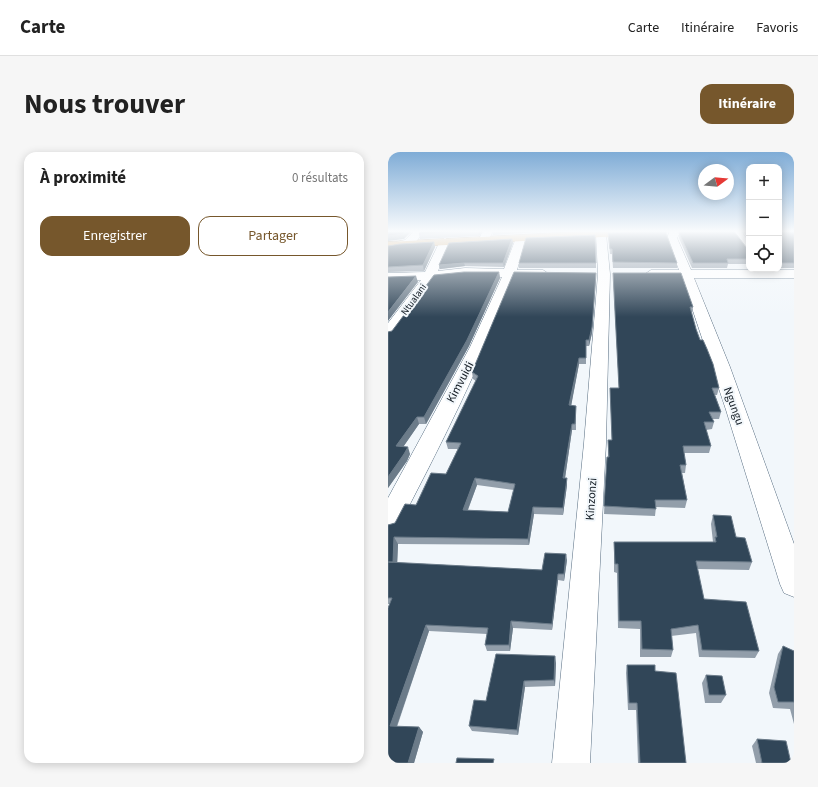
<!DOCTYPE html>
<html lang="fr">
<head>
<meta charset="utf-8">
<style>
	body { margin:0; font-family:"Source Sans 3",sans-serif; background:#f6f6f6; color:#222 }
	.controls { position:absolute; right:12px; top:12px; display:grid; overflow:hidden; border-radius:8px; box-shadow:0 2px 10px #0003 }
	.controls button { width:36px; height:36px; display:grid; place-items:center; padding:0; border:0; border-bottom:1px solid #e0e0e0; background:#fff; color:#222; font:20px sans-serif }
	.compass { position:absolute; left:310px; top:12px; width:36px; height:36px; border-radius:50%; background:#fff; box-shadow:0 2px 10px #0003; rotate:74deg }
	.list { margin:0; padding:0; list-style:none }
	h2 { display:flex; justify-content:space-between; align-items:center; height:52px; margin:0; padding:0 16px; font-size:17px }
	h2 small { font-size:13px; font-weight:400; color:#767676 }
	.actions { display:flex; gap:8px; padding:12px 16px }
	.actions a { flex:1; padding:9px 0; border:1px solid #76572c; border-radius:12px; text-align:center; font-size:14px; color:#76572c }
	.actions .main { background:#76572c; color:#fff }
	.icon { flex:none; width:22px; height:22px; fill:none; stroke:currentColor; stroke-width:2; stroke-linecap:round; stroke-linejoin:round }
	.map { position:relative; flex:none; width:406px; height:611px; overflow:hidden; border-radius:12px }
	header { display:flex; align-items:center; gap:24px; box-sizing:border-box; height:56px; padding:0 20px; background:#fff; border-bottom:1px solid #e0e0e0 }
	header strong { font-size:19px }
	nav { display:flex; gap:22px; margin-inline-start:auto; font-size:14px }
	.intro { display:flex; align-items:center; justify-content:space-between; box-sizing:border-box; height:96px; padding:0 24px }
	h1 { margin:0; font-size:28px }
	.button { padding:10px 18px; border-radius:12px; background:#76572c; color:#fff; font-size:14px; font-weight:700 }
	main { display:flex; gap:24px; padding:0 24px }
	aside { flex:1; background:#fff; border-radius:12px; box-shadow:0 2px 10px #0003 }
	.map>svg:first-child { display:block }
</style>
</head>
<body>
<header>
<strong>Carte</strong>
<nav><a>Carte</a><a>Itinéraire</a><a>Favoris</a></nav>
</header>
<div class="intro"><h1>Nous trouver</h1><a class="button">Itinéraire</a></div>
<main>
<aside>
<h2>À proximité<small>0 résultats</small></h2>
<ul class="list">
</ul>
<div class="actions"><a class="main">Enregistrer</a><a>Partager</a></div>
</aside>
<div class="map">
<svg width="406" height="611" viewBox="0 0 406 611">
	<rect width="100%" height="100%" fill="#f2f7fb"/>
	<g fill="none" stroke-linecap="round" stroke-linejoin="round">
		<g stroke="#576d81" stroke-width="1">
			<path id="minor" d="M26,79H37L25,93L0,98V92L17,88Z
				M95,79H105L100,89H92L91,87Z
				M211,79L217,80L218,82L222,122L218,291L202,611H164L196,291L210,122L208,82Z
				M282,79H293L289,86L303,118H406V126H306L342,215L406,392V445L396,441L392,432L338,258L294,126H263L257,122L263,118H291L279,86Z
				M342,79H353L361,90V100L357,99Z
				M133,83L138,86L129,118H155L161,122L155,126L126,125C94,212 52,295 9,377L0,380V346L82,195L114,125L77,124L46,127L5,184L0,186V171L33,128L0,129V121L37,120L52,89L57,86L62,89L50,119L77,116L116,117L128,86Z"/>
		</g>
		<g stroke="#8e7551" stroke-width="1">
			<path id="highway" d="M203,79H277L272,82L0,96V90Z"/>
		</g>
		<use href="#minor" fill="#fff" fill-rule="evenodd"/>
		<use href="#highway" fill="#d2a66b" fill-rule="evenodd"/>
	</g>
	<path fill="#929eaa" fill-rule="evenodd" d="M33,79H94L91,84L32,87L31,82Z
		M104,79H167L105,83Z
		M355,79H361V88Z
		M391,79H406V116H391Z
		M220,81L279,83L289,111V116H225L224,102H222Z
		M291,81L361,96V112H340L339,116H304L291,86Z
		M124,87L125,91L116,115L77,114L52,117L51,113Z
		M46,90L47,95L36,119L0,120V94Z
		M131,111H208V116H131Z
		M111,120L112,126L81,194L38,272H31L15,295L22,302L19,309L0,336L4,179Z
		M225,121L305,155L304,162L308,177L331,236L329,243H327L333,260L331,267H324L326,270L324,277L318,278L323,294L321,301H296L298,313L297,321H294L299,348L297,356L268,355L267,364L216,362L219,305H220V288H224L222,236H231Z
		M208,126L204,181L201,194H198V212H191L183,253L188,254V278H184L177,326L179,333L175,363L146,362L141,393L10,392L9,411L154,418L179,408L176,429L170,428L164,478L125,476L122,499H99L97,493L99,482L41,479L9,575H31L35,580L26,611H0L2,452H0V373L7,371L28,353L58,322L70,297H60L58,290L88,229L85,227L84,220ZM89,333L126,338L120,360L80,358Z
		M325,363L348,385L364,410L361,418L309,417L316,447L371,499L367,506L311,505L308,481L283,484L285,498L283,505H252V477L230,476L229,421L226,420V390H325L323,372Z
		M395,494L406,499V572L402,557L385,556L381,541L390,502Z
		M168,511L167,534L137,535L130,583L84,579L81,574L98,549Z
		M239,513L267,519L298,611H250L248,558H240L238,521Z
		M318,523L338,543L333,551H317L314,531Z
		M369,587L403,611H368L364,594Z"/>
	<path fill="#6b7b89" d="M18,79H24L16,87L0,89V84Z
		M90,79H94L91,84Z
		M124,87L125,91L116,115L115,111Z
		M46,90L47,95L36,119L35,113Z
		M76,111L77,114L52,117L51,113Z
		M111,120L112,126L81,194L38,272L36,265Z
		M208,121L204,181L201,194V188Z
		M28,124L30,130L0,169V160Z
		M191,206V212L182,260L181,253Z
		M29,265L31,272L11,301L8,294Z
		M184,272V278L176,333L175,326Z
		M20,295L22,302L19,309L0,336V325Z
		M87,326L89,333L77,365L75,358Z
		M179,326V333L175,363V356Z
		M145,355L146,362L141,393L140,387Z
		M6,385L10,392L9,417L5,410Z
		M178,402L179,408L176,429V422Z
		M170,422V428L164,478V472Z
		M123,469L125,476L122,499L121,493Z
		M38,473L41,479L7,579L2,574Z
		M167,504L168,511L167,534L166,528Z
		M136,529L137,535L130,583L129,578Z
		M31,575L35,580L26,611H20Z"/>
	<path fill="#314658" stroke="#6b7b89" fill-rule="evenodd" d="M0,79H18L15,82L0,84Z
		M33,79H80L31,82Z
		M260,79H279L278,81L289,111L225,110L224,97H222L220,81Z
		M292,79H346L358,95L361,96V107H339L340,111H305L291,81Z
		M391,79H406V111H391Z
		M207,83L208,111H131L138,86Z
		M124,87L115,111H76L51,113L61,91Z
		M46,90L35,113L0,115V94L12,92Z
		M76,120H111L79,188L36,265H29L8,294L20,295L16,302L0,325V180L4,179L46,123Z
		M126,120L208,121L204,175L201,188H198V206H191L181,253L188,254L187,272H184L175,326H179L175,356L145,355L140,387L6,385L5,410H0V373L7,371L17,352L28,353L43,321L58,322L73,291L58,290L90,224L84,220ZM87,326L127,332L120,360L75,358Z
		M225,121H293L305,155H302L308,177L312,188H315L319,197L325,212L331,236H324L333,260H321L326,270H316L323,294H295L298,313H292L299,348H267L268,357L216,354L219,305H221L220,288H224L222,236H231Z
		M28,124L0,160V125Z
		M325,363L343,364L348,385L357,386L364,410L308,409L316,447L358,450L371,499L314,498L310,473L283,477L285,498L254,497L253,469H231L230,412H227L226,390H328L327,385H329Z
		M157,401L178,402L176,422H170L164,472L123,469L121,493H97L100,476L38,473L2,574L31,575L20,611H0V456L4,446H0V410L154,418Z
		M395,494L406,499V550H390L386,535Z
		M108,502L167,504L166,528L136,529L129,578L81,574L86,548L98,549Z
		M239,513H267V519L288,521L298,611H252L249,551H241Z
		M318,523L334,524L338,543H321Z
		M369,587L398,589L403,611H374Z
		M69,606L106,607L105,611H68Z"/>
	<linearGradient id="sky" x2="0" y2="1"><stop stop-color="#7facd6"/><stop offset="0.48" stop-color="#f9fbfd"/><stop offset="1" stop-color="#f9fbfd" stop-opacity="0"/></linearGradient>
	<rect width="406" height="165" fill="url(#sky)"/>
	<g text-anchor="middle" stroke-width="4" stroke-linejoin="round" paint-order="stroke">
		<g font-size="10" fill="#101921" stroke="#f2f7fb">
			<text transform="translate(25 147) rotate(-54)" y="4">Ntualani</text>
		</g>
		<g font-size="12" fill="#101921" stroke="#f2f7fb">
			<text transform="translate(72 230) rotate(-62)" y="4">Kimvuidi</text>
			<text transform="translate(346 254) rotate(70)" y="4">Ngungu</text>
			<text transform="translate(203 347) rotate(-86)" y="4">Kinzonzi</text>
		</g>
	</g>
</svg>
<div class="controls">
<button>+</button>
<button>−</button>
<button><svg class="icon" aria-label="locate" viewBox="0 0 24 24"><circle cx="12" cy="12" r="6"/><path d="M12 2v4M12 18v4M2 12h4M18 12h4"/></svg></button>
</div>
<svg class="compass" viewBox="-18 -18 36 36"><path d="M0-13l5 13h-10z" fill="#e53935"/><path d="M0 13l5-13h-10z" fill="#767676"/></svg>
</div>
</main>
</body>
</html>
